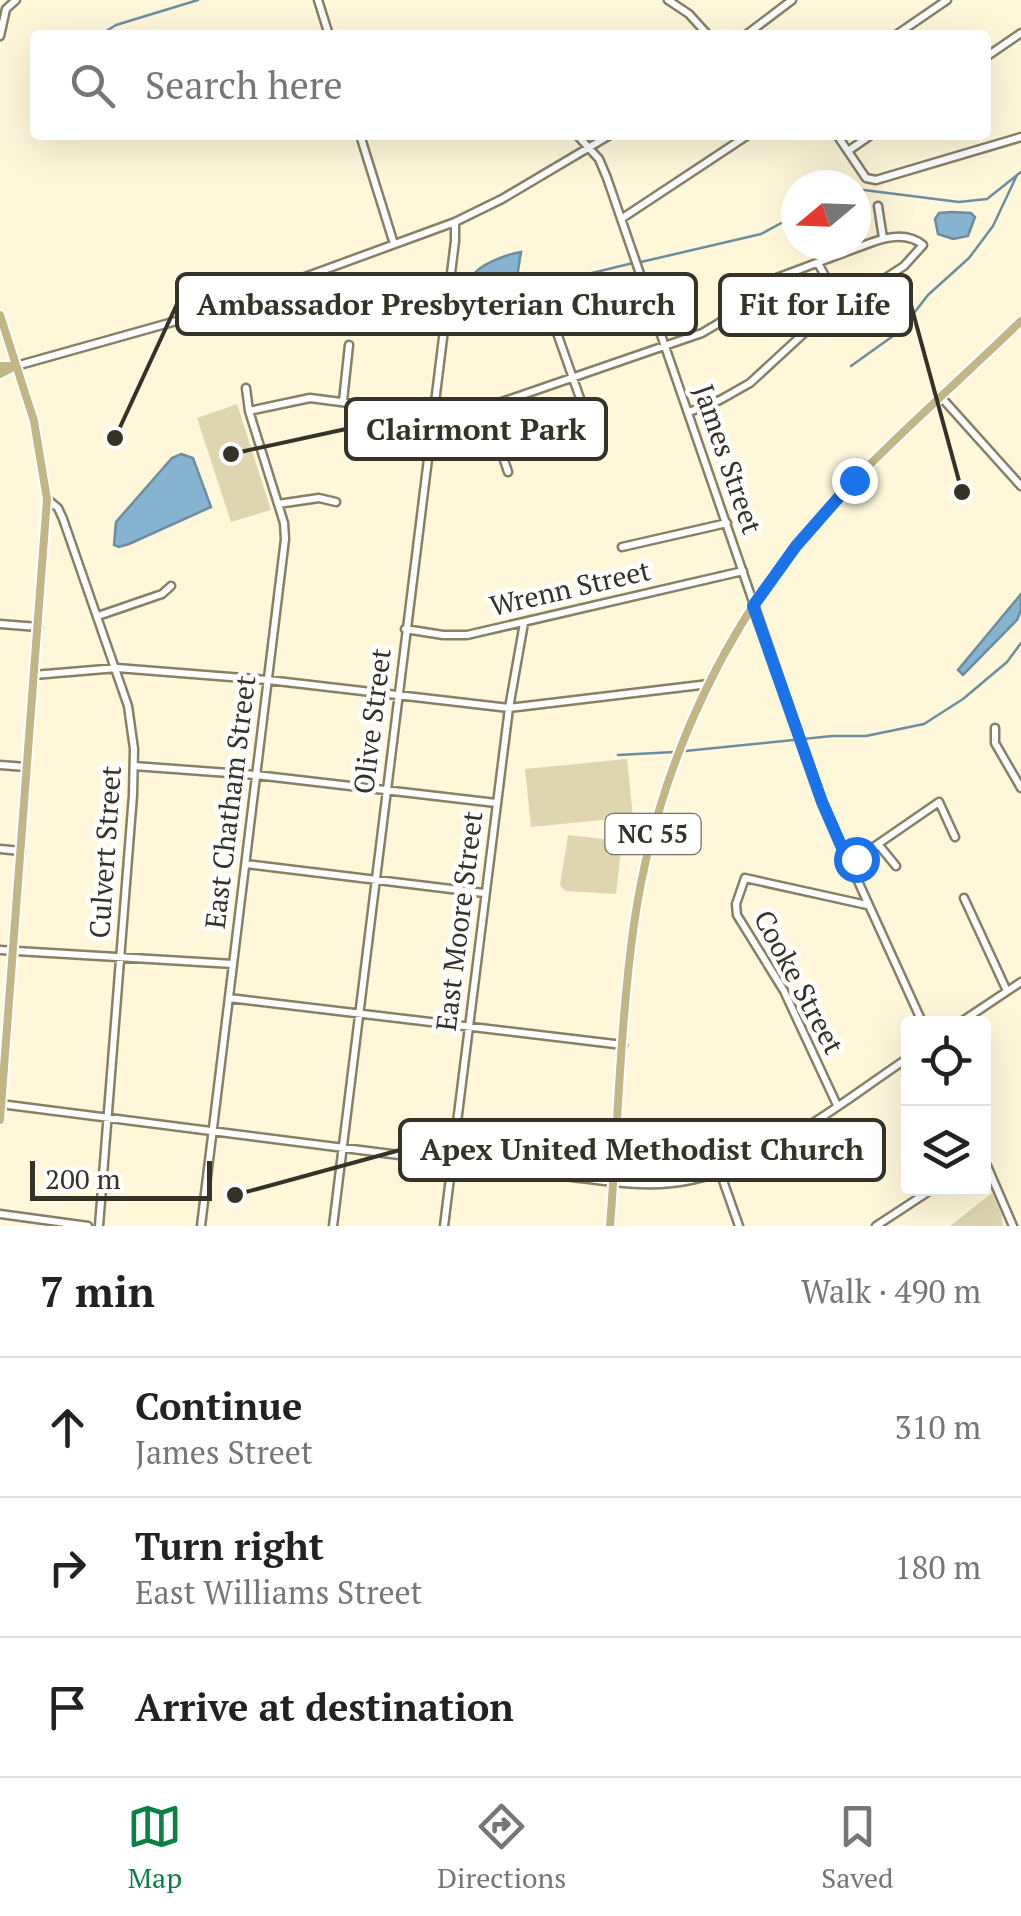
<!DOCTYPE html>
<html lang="en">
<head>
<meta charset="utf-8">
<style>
	body { margin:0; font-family:"PT Serif",serif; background:#f6f6f6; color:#222 }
	.controls { position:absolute; right:30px; bottom:30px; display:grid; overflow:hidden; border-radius:10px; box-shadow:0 10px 40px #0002 }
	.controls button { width:90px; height:90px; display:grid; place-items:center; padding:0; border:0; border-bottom:2px solid #e0e0e0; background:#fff; color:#222; font:50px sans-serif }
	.compass { position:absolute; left:781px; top:170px; width:90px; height:90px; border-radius:50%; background:#fff; box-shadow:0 10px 40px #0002; rotate:251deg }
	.scale { position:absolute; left:30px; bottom:25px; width:182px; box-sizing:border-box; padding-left:10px; border:5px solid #353328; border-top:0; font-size:28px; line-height:35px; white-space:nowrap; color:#353328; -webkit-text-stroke:8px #fff; paint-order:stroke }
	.stop { position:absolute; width:30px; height:30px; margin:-22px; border:8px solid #1a73e8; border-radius:50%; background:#fff }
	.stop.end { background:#1a73e8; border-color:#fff; box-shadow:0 2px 10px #0008 }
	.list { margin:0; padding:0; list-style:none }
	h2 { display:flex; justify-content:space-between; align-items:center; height:130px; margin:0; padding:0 40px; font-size:42px }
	h2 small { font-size:32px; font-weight:400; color:#767676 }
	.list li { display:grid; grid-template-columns:65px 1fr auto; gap:30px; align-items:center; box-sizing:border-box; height:140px; padding:0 40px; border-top:2px solid #e0e0e0 }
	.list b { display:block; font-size:38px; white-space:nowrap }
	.list p { margin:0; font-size:32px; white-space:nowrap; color:#767676 }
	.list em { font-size:32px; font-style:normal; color:#767676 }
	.icon { flex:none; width:55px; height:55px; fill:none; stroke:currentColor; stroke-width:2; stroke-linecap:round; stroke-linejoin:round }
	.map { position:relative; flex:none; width:1021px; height:1226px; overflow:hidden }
	.search { position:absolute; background:#fff; box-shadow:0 10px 40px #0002; left:30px; right:30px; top:30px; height:110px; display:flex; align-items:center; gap:25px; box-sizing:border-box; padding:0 35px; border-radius:10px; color:#767676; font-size:38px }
	.sheet { height:550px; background:#fff }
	nav { display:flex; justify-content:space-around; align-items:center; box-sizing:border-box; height:140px; border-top:2px solid #e0e0e0; background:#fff; font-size:28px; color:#767676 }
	nav a { display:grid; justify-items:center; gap:5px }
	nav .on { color:#0b8043 }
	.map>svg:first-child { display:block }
</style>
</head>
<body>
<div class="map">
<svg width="1021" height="1226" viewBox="0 0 1021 1226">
	<rect width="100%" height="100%" fill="#fef7da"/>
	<path fill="#dfd5b1" d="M237,404L271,510L231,522L197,418Z
		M627,759L633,817L531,827L525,769Z
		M568,835L622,841L616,894L565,891L560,885Z
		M992,1193L1002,1215L1003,1226H950Z"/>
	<path fill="#85b3d0" stroke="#6d8d9e" stroke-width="2.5" d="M952,212L971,213L975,217L968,236L953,239L938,234L935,219L939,213Z
		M521,252L514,296L473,276C478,265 507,254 521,252Z
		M181,454L193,458L211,507L129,544L119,547L114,545L116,522L172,458Z
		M1021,594V610L1017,620L963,675L958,670Z"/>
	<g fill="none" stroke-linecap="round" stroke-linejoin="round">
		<path stroke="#6d8d9e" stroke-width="2.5" d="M100,35L116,25L198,0
			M856,189L959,202L987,199L1021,172
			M641,262L761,234L796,215
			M518,279L555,282L633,263
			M851,366L900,331L928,295L969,258L993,226L1017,175
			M685,751L832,736H866L924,724L963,699L1007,662L1021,643
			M618,755L674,752"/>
		<g stroke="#868066" stroke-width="11">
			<path id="minor" d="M318,0L329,35
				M668,0L689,14L708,35
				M746,35L792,0
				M896,35L947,0
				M0,36L6,9L16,0
				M986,57L1021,33
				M360,135L394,244
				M577,135L599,159L607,178L822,802L923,1024
				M837,135L866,178L876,180L1021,137
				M848,151L871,135
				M878,206L883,238
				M621,219L748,135
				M818,263L840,304
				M557,333L599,452
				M16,366L212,311L455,222L502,199L610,135
				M941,397L1021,486
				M343,401L349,345
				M487,409L508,472
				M249,411L310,398L433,414H467L702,333L719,323L763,283L870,243C888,236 908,232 923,245L904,266L814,324L750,383L720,400L689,412
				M47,499L58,508L63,519L128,706L134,749L133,795L99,1226
				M278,504L319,498L336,502
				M622,547L727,523
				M98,616L162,594L171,586
				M0,624L38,627
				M405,629L443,635H467L743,571
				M34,675L117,668L268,680L509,708L709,684
				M995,728V743L1021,788
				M0,765L26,767
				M134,766L256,775L496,803
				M878,844L896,866
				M0,849L21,851
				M246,864L484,893
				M849,864L939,802L955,837
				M964,898L1007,991
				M0,950L233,964
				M229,998L623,1045
				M958,1024L1021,982
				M0,1104L564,1176C600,1180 636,1187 672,1183C754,1175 840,1103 908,1058
				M837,1105L784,991L737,915L736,904L745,878L867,905
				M984,1159L1013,1226
				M720,1172L739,1226
				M0,1214L88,1226
				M201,1226L285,539L284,523L249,411L246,388
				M333,1226L455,241V222
				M444,1226L509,708L524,623
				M876,1226L934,1188"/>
		</g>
		<g stroke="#fff" stroke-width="12">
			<path id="major" d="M0,315L34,421L47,499L0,1120
				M0,366H16
				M0,374L16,366
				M610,1226C618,1126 620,1024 634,924C654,787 710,654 796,546C863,463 945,395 1021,321"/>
		</g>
		<use href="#minor" stroke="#fff" stroke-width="6"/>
		<use href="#major" stroke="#c2b686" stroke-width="8"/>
	</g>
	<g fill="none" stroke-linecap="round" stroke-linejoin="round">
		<path stroke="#1a73e8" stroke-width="12" d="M854,480L796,546L753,606L822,802L849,864L856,859"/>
	</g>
	<g text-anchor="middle" stroke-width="9" stroke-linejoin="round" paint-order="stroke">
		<rect fill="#fff" stroke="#727068" stroke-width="2.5" x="605.5" y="814" width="95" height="40" rx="8"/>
		<g font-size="25" font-weight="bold" fill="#353328">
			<text x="653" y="843">NC 55</text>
		</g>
		<g font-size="28" fill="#353328" stroke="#fff">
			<text transform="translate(728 459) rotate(71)" y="10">James Street</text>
			<text transform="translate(570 588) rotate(-13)" y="10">Wrenn Street</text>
			<text transform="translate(372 721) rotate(-83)" y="10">Olive Street</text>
			<text transform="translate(230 802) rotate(-83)" y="10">East Chatham Street</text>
			<text transform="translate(105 852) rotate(-86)" y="10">Culvert Street</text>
			<text transform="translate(459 921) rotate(-83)" y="10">East Moore Street</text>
			<text transform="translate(799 982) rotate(62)" y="10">Cooke Street</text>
		</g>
	</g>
	<path fill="none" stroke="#353328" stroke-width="4" d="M115 438L177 304M962 492L911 305M231 454L346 429M235 1195L400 1150"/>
	<g fill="#353328" stroke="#fff" stroke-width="4">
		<circle cx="115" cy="438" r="10"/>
		<circle cx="962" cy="492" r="10"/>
		<circle cx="231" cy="454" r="10"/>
		<circle cx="235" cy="1195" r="10"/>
	</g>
	<g fill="#fff" stroke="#353328" stroke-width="4">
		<rect x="177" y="274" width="519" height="60" rx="10"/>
		<rect x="720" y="275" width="191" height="60" rx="10"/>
		<rect x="346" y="399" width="260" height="60" rx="10"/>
		<rect x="400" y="1120" width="484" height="60" rx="10"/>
	</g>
	<g font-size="30" text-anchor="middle" font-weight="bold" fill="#353328">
		<text x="436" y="315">Ambassador Presbyterian Church</text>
		<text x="815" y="315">Fit for Life</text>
		<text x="476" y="440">Clairmont Park</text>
		<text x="642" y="1160">Apex United Methodist Church</text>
	</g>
</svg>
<div class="controls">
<button><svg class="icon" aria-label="locate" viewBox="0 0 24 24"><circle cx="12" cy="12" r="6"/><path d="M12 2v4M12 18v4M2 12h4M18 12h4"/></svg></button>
<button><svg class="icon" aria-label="layers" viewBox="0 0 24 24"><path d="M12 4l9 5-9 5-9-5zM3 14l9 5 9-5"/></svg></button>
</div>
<svg class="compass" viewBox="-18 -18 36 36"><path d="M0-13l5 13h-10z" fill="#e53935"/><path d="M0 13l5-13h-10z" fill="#767676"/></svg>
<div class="scale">200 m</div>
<div class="stop" style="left:856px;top:859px"></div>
<div class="stop end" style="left:854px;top:480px"></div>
<div class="search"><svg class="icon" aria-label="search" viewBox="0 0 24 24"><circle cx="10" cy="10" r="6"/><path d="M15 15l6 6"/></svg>Search here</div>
</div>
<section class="sheet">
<h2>7 min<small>Walk · 490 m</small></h2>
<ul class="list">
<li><svg class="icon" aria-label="ahead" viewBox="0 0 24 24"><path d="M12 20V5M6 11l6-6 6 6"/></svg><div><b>Continue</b><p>James Street</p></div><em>310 m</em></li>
<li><svg class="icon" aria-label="right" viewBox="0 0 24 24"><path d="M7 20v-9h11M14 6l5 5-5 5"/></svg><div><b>Turn right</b><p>East Williams Street</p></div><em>180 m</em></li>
<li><svg class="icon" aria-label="arrive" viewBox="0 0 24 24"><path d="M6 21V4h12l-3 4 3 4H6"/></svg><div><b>Arrive at destination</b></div></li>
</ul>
</section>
<nav>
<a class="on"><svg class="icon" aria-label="map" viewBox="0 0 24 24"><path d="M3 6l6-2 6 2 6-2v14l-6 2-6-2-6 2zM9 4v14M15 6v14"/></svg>Map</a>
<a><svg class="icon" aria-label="directions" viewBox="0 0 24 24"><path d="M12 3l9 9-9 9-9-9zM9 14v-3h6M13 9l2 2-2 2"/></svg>Directions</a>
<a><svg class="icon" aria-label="saved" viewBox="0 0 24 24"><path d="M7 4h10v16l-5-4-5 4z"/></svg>Saved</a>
</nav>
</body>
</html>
